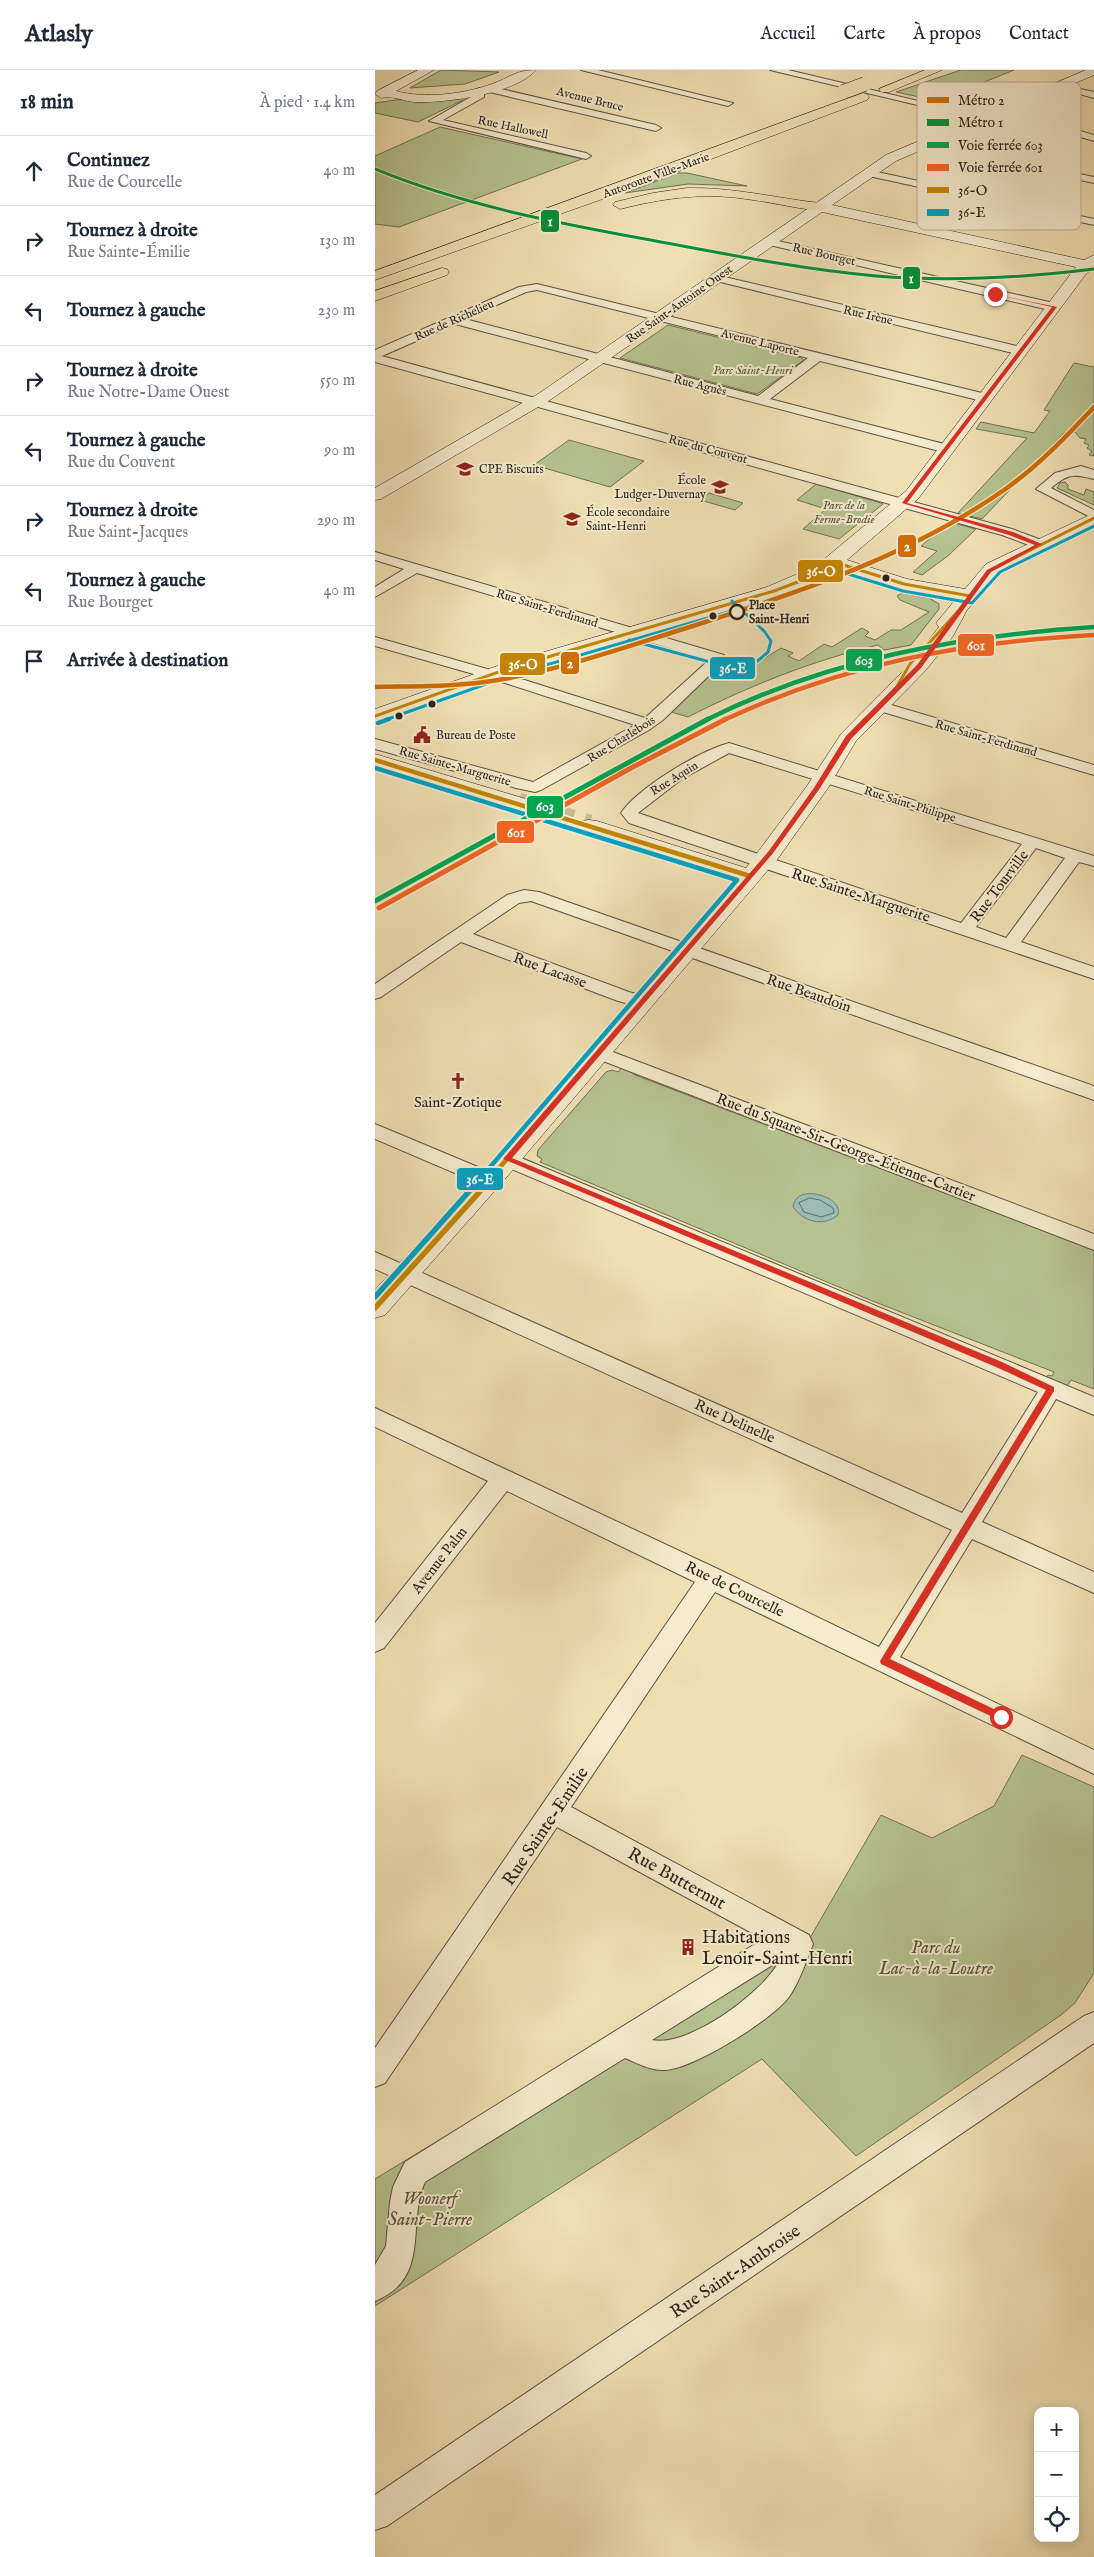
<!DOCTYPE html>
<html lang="fr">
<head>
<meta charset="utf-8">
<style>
	body { margin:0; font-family:"IM FELL English",serif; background:#f2f2f3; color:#1f2937 }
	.controls { position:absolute; right:15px; bottom:15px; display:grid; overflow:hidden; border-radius:10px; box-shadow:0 2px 12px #0003 }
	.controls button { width:45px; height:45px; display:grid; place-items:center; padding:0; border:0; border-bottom:1px solid #e0e1e3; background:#fff; color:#1f2937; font:25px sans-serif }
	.stop { position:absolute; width:15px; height:15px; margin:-11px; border:4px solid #d93025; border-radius:50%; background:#fff }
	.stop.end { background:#d93025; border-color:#fff; box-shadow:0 1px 5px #0008 }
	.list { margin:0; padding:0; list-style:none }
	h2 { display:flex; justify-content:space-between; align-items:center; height:65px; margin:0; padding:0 20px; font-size:21px }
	h2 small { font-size:16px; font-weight:400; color:#747a83 }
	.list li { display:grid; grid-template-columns:32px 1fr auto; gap:15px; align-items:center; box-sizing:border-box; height:70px; padding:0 20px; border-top:1px solid #e0e1e3 }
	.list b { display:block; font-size:19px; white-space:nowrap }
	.list p { margin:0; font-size:16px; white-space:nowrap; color:#747a83 }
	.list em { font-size:16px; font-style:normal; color:#747a83 }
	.icon { flex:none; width:28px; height:28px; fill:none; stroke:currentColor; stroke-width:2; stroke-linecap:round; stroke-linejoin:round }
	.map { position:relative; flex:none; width:719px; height:2487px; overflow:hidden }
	header { display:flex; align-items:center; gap:30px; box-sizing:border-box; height:70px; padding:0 25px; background:#fff; border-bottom:1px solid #e0e1e3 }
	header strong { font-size:24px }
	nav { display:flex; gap:28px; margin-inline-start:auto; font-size:18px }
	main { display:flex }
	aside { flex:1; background:#fff }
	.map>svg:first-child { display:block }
</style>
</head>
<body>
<header>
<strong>Atlasly</strong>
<nav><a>Accueil</a><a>Carte</a><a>À propos</a><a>Contact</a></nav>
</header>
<main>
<aside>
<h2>18 min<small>À pied · 1.4 km</small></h2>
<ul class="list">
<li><svg class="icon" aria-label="ahead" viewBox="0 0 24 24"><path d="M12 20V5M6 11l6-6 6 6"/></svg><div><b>Continuez</b><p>Rue de Courcelle</p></div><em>40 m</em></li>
<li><svg class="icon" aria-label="right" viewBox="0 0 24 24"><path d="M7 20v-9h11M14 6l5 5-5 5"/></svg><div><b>Tournez à droite</b><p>Rue Sainte-Émilie</p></div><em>130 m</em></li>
<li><svg class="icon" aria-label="left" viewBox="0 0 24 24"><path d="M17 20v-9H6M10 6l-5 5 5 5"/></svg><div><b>Tournez à gauche</b></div><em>230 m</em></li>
<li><svg class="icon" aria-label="right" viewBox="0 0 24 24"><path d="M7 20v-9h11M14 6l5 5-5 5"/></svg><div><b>Tournez à droite</b><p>Rue Notre-Dame Ouest</p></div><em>550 m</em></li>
<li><svg class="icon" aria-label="left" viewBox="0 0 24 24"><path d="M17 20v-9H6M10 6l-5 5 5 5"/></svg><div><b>Tournez à gauche</b><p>Rue du Couvent</p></div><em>90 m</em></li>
<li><svg class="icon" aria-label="right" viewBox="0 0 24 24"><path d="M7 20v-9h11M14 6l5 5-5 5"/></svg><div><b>Tournez à droite</b><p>Rue Saint-Jacques</p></div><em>290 m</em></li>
<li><svg class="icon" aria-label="left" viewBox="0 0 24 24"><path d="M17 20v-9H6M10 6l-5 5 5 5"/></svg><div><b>Tournez à gauche</b><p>Rue Bourget</p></div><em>40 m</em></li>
<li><svg class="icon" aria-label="arrive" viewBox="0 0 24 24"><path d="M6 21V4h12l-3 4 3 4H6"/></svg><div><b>Arrivée à destination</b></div></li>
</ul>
</aside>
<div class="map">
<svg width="719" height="2487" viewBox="0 0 719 2487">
	<rect width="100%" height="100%" fill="#f0e0b4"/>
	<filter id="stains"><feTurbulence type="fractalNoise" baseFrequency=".004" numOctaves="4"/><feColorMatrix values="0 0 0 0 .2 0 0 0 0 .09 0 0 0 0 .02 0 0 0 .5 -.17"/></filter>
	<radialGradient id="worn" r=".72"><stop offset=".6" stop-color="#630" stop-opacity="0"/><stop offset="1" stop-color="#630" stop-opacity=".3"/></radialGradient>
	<path fill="#b6c390" stroke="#707255" d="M66,0L124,2L90,14L35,18Z
		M586,0H639L563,31L521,22Z
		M87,27L88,30L43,52L0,43V33L21,30Z
		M65,57L207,89L24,157L0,154V86Z
		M303,103H312L372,116L313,114L250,123Z
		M293,255L427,288L429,290L382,324L245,288Z
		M699,293L719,297V386L714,385L717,381L712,378L714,375L709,373L711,369L705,368L700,362L689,363L607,449L583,443L652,368L601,359L606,352L659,363L675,341L669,340Z
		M194,370L269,391L235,417L159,395Z
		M690,412L693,415V419L709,425L711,419L719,422V435L682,418L685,413Z
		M441,414L506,433L508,434L464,469L428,459L451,439L422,430Z
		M334,423L368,433L360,440L325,430Z
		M575,452L601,459L574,485L547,505L538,502L562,481L546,476Z
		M527,523L554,528L564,534V539L536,575L509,580L503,575C436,591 374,616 313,647L296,642L343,597L372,599L406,578L418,583L413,586L424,591L449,574L457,577L487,558L494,562L490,566L500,570L516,560H526L554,542L525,530L522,526Z
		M248,996L260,1005L719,1180V1319L696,1310L691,1318L670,1310L673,1305L677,1306L679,1302L495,1230L165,1092L167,1089L162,1086L163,1080L231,1002L237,1000L243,1002Z
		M647,1685L719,1717V1903L700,1933L686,1945L481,2086L387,1989L0,2236V2109L378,1879L421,1892L506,1745L557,1768L619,1736Z"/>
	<path fill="#9dbbb6" stroke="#6f7e78" d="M440,1124C451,1126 466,1132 463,1145C449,1157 427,1152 418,1136C421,1124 430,1123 440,1124Z"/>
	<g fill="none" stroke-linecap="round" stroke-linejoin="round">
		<path stroke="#646e68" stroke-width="1" d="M435,1128L445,1130L458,1138L459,1143L446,1147L429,1142L424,1133Z"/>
		<path stroke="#c9ba95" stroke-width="23" stroke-dasharray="23 11" stroke-linecap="butt" d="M143,734L214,756"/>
		<g stroke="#5c5240" stroke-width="2">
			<path id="street" d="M206,0H223L358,33L353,36Z
				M395,0H413L619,49L614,52Z
				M682,14L719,22V28L682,18Z
				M113,16L281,55L286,58L281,61L110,21V17Z
				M104,18L109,21V27L68,50L211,83L216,86L211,89L54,51L101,24L99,21Z
				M626,38L719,65V71L622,43L621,41Z
				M549,71L719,107V113L545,76V72Z
				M493,100L719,149V155L489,105L488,103Z
				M394,169L679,233L685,237L679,241L390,174L388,172Z
				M341,205L646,277L652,281L646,285L337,210V206Z
				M162,214L615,325L617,328L611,332L445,291L395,329L577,376L579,379L572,383L80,254L7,286L637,459L669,471L671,474L669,477H659L627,465L0,292V280L144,217ZM162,220L433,288L383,326L90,249L151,222Z
				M706,396L719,400V409C698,404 694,403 676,418L719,440V449L661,419L680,403Z
				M0,482L349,585L352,588L288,650L274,660L166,720L160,722L141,718L0,679V669L158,712L260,655L130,613L0,576V567L140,607L270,648L334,590L42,503L0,527V517L29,499L0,490Z
				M503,631L719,695V705L498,639L495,636L498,633Z
				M354,673L719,786V796L704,792L646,872L719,897V909L254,753L246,743C263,718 324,681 354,673ZM354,683L647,774L586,853L263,743L307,709ZM661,778L690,788L631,868L601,857Z
				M149,820L164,822L719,1016V1030L156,831L144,833L98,864L254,922L272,927L275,931L272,935L266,937L243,931L86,872L6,927L0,929V914L132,825Z
				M222,976L719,1164V1180L215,986L213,982L215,978Z
				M0,1054L122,1105L125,1110L122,1115L115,1117L108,1115L0,1069Z
				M132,1082L719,1327V1345L681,1329L607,1452L719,1502V1523L597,1469L525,1587L719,1680V1704L340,1522L196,1737L434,1865L438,1874C431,1891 425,1911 414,1927C397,1950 318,1999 290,2000C276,2001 262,1993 250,1988L50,2112C31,2153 57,2208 0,2231V2195L11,2176L15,2132L18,2117L30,2092L388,1869L182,1757L10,2013L0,2017V1978L320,1512L132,1421L9,1578L0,1582V1553L113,1411L0,1357V1338L345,1500L504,1577L577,1460L0,1199V1182L587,1443L663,1322L125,1094L122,1089L125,1084ZM404,1891C389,1922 313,1978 277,1970Z
				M719,1942V1973L12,2456L0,2460V2425L709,1946Z"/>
		</g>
		<g stroke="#2b221a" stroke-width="1">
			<path id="secondary" d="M43,0H59L21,21C50,29 89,24 117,14C136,7 141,0 161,0C141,24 70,33 40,32C29,31 16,25 6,28L0,24L2,21Z
				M711,0H719V5L521,91L457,135L709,190L719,185V197L711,204L543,429L472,490L532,509L590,519L611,494L719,443V455L625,502L592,540L578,566L551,600L481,671L453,718L404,787L124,1116L10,1245L0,1248V1220L106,1104L361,809L206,761L203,756L206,751L214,750L222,751L371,798L432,716L466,664L537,592L564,557L561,553L581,529L522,518L461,499L455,504L406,525L142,602L0,652V639L128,594L392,517L441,496L531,421L701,197L447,142L175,330L6,429L0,430V418L163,324L511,85Z
				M0,684L151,729L154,734L151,739L143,740L0,697Z"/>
		</g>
		<g stroke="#2b221a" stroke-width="1">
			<path id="highway" d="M550,0H567L514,22H506L504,19Z
				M488,23L492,24L494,27L492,30L278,111L0,210V201Z
				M312,118C358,117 400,128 445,133L452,137L445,141C418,138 391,131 364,128C323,123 285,129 245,139L238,135L240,132L278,123Z
				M67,198L72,199L74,202L72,205L0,231V221Z"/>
		</g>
		<use href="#street" fill="#f5ebce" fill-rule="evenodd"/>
		<use href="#secondary" fill="#f5ebce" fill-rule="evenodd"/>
		<use href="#highway" fill="#f0e0b4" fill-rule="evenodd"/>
		<g stroke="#2b221a" stroke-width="15" stroke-linecap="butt">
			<path id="highway-bridge" d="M468,22L490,14"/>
		</g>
		<use href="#highway-bridge" stroke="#f0e0b4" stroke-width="14"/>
		<g stroke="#f5ebce" stroke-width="5.5">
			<path id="bus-1-far2" d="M0,646L135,598L399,521L436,507L459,492L529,514L595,526
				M490,650L521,618L535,594L586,538L614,501L719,448"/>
		</g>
		<g stroke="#f5ebce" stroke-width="8">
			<path id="bus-1-far1" d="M0,690L375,806
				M107,1118L396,782L442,718L473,668L491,649"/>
		</g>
		<g stroke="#f5ebce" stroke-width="9">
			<path id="bus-1" d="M0,1238L109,1117"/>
		</g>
		<g stroke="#f5ebce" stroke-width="5.5">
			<path id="bus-2-far2" d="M254,570L357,598L379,594L393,582L396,571L389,561L357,531
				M10,650L137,605L401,528L439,514L460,500L528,521L597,533L625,502L719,456"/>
		</g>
		<g stroke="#f5ebce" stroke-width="8">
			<path id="bus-2-far1" d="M3,653L14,649
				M0,698L362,810L97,1118"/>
		</g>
		<g stroke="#f5ebce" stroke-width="9">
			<path id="bus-2" d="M0,1227L98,1117"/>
		</g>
		<use href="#bus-1-far2" stroke="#c48506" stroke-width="3"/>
		<use href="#bus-1-far1" stroke="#c48506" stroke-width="4.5"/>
		<use href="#bus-1" stroke="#c48506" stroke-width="5.5"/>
		<use href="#bus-2-far2" stroke="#02a2c5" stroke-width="3"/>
		<use href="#bus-2-far1" stroke="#02a2c5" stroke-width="4.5"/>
		<use href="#bus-2" stroke="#02a2c5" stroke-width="5.5"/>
		<g stroke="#f5ebce" stroke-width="7">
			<path id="rail-1-far1" d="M331,650C453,589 583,566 719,557"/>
		</g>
		<g stroke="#f5ebce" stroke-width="8">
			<path id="rail-1" d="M0,831L333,649"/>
		</g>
		<g stroke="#f5ebce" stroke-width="7">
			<path id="rail-2-far1" d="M349,650C469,594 587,572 719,565"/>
		</g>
		<g stroke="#f5ebce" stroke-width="8">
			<path id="rail-2" d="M4,838L256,698L351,649"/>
		</g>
		<use href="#rail-1-far1" stroke="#00a651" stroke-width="4.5"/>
		<use href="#rail-1" stroke="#00a651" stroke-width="5"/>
		<use href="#rail-2-far1" stroke="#f26522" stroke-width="4.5"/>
		<use href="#rail-2" stroke="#f26522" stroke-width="5"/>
		<g stroke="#f5ebce" stroke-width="7">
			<path id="metro-1" d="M0,617C41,616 82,617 123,610C190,599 256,575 321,555C428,521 536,485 629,420C662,397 691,367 719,337"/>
		</g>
		<g stroke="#f5ebce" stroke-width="5">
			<path id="metro-2" d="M0,99C87,135 178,152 270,169C346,183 423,199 501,206C574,212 646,208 719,199"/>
		</g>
		<use href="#metro-1" stroke="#d06d07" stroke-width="4.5"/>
		<use href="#metro-2" stroke="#069037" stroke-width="3"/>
	</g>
	<path fill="#d93025" d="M618,224L682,237L532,433L638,462L667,474L616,502L546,598L476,669L445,718L398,783L137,1088L627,1292L679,1317V1321L515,1589L629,1644L631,1647L626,1651L506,1594L505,1591L671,1320L621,1297L128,1089L394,781L439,718L471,666L542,595L612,500L660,475L634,465L527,433L677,237Z"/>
	<defs>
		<g id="school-bare" transform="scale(1.35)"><path d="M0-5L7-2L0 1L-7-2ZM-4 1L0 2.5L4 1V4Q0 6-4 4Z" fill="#8f2418" stroke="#f5ebce" stroke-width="2.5" paint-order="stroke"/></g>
		<g id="civic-bare" transform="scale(1.35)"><path d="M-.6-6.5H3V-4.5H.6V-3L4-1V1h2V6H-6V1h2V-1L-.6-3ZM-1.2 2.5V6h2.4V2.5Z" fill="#8f2418" stroke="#f5ebce" stroke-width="2.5" paint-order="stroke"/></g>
		<g id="church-bare" transform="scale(1.35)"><path d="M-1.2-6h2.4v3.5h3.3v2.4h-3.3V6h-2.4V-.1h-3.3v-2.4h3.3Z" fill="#8f2418" stroke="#f5ebce" stroke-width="2.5" paint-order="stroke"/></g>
		<g id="building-bare" transform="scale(1.35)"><path d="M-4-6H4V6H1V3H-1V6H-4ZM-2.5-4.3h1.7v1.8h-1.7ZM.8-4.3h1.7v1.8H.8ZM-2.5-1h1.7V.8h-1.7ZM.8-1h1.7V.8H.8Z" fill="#8f2418" stroke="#f5ebce" stroke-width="2.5" paint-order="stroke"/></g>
	</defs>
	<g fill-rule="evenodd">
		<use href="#school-bare" x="90" y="399"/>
		<use href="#school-bare" x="345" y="417"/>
		<use href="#school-bare" x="197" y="449"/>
		<use href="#civic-bare" x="47" y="665"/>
		<use href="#church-bare" x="83" y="1011"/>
		<use href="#building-bare" x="313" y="1877"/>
	</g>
	<g fill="#2b221a" stroke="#f5ebce" stroke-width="2">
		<circle cx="511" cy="508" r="4.5"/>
		<circle cx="338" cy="546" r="4.5"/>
		<circle cx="57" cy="634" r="4.5"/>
		<circle cx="24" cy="646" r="4.5"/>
	</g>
	<circle fill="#f5ebce" stroke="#2b221a" stroke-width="2.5" cx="362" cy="542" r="7"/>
	<g text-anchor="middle" stroke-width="4" stroke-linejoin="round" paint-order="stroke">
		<g font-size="12" fill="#2b221a" stroke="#f5ebce">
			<text transform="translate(215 29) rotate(14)" y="4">Avenue Bruce</text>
			<text transform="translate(138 57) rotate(12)" y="4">Rue Hallowell</text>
			<text transform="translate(281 105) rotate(-20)" y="4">Autoroute Ville-Marie</text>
			<text transform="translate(449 184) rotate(13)" y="4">Rue Bourget</text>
			<text transform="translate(304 234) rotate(-35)" y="4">Rue Saint-Antoine Ouest</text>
			<text transform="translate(493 245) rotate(13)" y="4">Rue Irène</text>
			<text transform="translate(79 250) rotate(-24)" y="4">Rue de Richelieu</text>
			<text transform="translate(385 272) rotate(14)" y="4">Avenue Laporte</text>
			<text transform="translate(325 315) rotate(14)" y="4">Rue Agnès</text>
			<text transform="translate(333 379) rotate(15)" y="4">Rue du Couvent</text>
			<text transform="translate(172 538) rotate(17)" y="4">Rue Saint-Ferdinand</text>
			<text transform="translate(611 668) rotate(16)" y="4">Rue Saint-Ferdinand</text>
			<text transform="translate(246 669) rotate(-32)" y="4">Rue Charlebois</text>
			<text transform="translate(80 696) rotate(16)" y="4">Rue Sainte-Marguerite</text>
			<text transform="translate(299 708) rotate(-32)" y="4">Rue Aquin</text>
			<text transform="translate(535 734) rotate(17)" y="4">Rue Saint-Philippe</text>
		</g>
		<g font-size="12" font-style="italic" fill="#55523d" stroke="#f5ebce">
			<text x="378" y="304">Parc Saint-Henri</text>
			<text x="469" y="439">Parc de la<tspan x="469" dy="14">Ferme-Brodie</tspan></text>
		</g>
		<g font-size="12" fill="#2b221a" stroke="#f5ebce" text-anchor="start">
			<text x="104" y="403">CPE Biscuits</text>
			<text x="331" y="414" text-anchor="end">École<tspan x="331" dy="14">Ludger-Duvernay</tspan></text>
			<text x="211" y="446">École secondaire<tspan x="211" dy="14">Saint-Henri</tspan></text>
			<text x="61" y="669">Bureau de Poste</text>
		</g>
		<g font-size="12" font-weight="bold" fill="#2b221a" stroke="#f5ebce" text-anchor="start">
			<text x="374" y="539">Place<tspan x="374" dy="14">Saint-Henri</tspan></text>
		</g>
		<g font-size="15" fill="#2b221a" stroke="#f5ebce">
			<text transform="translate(624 816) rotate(-53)" y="5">Rue Tourville</text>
			<text transform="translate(486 825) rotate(18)" y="5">Rue Sainte-Marguerite</text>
			<text transform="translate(175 900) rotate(20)" y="5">Rue Lacasse</text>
			<text transform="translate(434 923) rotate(19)" y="5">Rue Beaudoin</text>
			<text transform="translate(471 1077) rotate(21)" y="5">Rue du Square-Sir-George-Étienne-Cartier</text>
			<text transform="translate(360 1351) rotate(24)" y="5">Rue Delinelle</text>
			<text transform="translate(64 1490) rotate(-52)" y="5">Avenue Palm</text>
			<text transform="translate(360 1519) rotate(26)" y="5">Rue de Courcelle</text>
		</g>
		<g font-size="15" fill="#2b221a" stroke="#f5ebce">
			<text x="83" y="1037">Saint-Zotique</text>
		</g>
		<g font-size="18" fill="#2b221a" stroke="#f5ebce">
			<text transform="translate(170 1756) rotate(-56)" y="6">Rue Sainte-Emilie</text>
			<text transform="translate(302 1808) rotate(29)" y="6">Rue Butternut</text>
			<text transform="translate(360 2201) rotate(-34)" y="6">Rue Saint-Ambroise</text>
		</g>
		<g font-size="18" fill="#2b221a" stroke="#f5ebce" text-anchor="start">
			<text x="327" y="1873">Habitations<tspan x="327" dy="21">Lenoir-Saint-Henri</tspan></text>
		</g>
		<g font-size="18" font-style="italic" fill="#55523d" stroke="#f5ebce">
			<text x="561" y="1883">Parc du<tspan x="561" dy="21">Lac-à-la-Loutre</tspan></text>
			<text x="55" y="2134">Woonerf<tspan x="55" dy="21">Saint-Pierre</tspan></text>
		</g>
	</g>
	<rect x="542" y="12" width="164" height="148" rx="8" fill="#f5ebce" stroke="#b8af98" stroke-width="1"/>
	<rect x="552" y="27" width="22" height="6" fill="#d06d07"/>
	<rect x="552" y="49" width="22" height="7" fill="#069037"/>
	<rect x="552" y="72" width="22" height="6" fill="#00a651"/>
	<rect x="552" y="94" width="22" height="7" fill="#f26522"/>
	<rect x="552" y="117" width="22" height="6" fill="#c48506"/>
	<rect x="552" y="139" width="22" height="7" fill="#02a2c5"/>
	<g font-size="14" fill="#2b221a">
		<text x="583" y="35">Métro 2</text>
		<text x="583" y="57">Métro 1</text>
		<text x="583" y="80">Voie ferrée 603</text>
		<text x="583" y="102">Voie ferrée 601</text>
		<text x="583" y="125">36-O</text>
		<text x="583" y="147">36-E</text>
	</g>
	<g stroke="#f5ebce" stroke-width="2">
		<rect x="165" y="139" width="20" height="24" rx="5" fill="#069037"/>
		<rect x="527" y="196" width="19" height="24" rx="5" fill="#069037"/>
		<rect x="522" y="464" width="20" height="24" rx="5" fill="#d06d07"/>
		<rect x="422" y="489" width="47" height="24" rx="5" fill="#c48506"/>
		<rect x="582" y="563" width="38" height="24" rx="5" fill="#f26522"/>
		<rect x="470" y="578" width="38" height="24" rx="5" fill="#00a651"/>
		<rect x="185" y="581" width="20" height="24" rx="5" fill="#d06d07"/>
		<rect x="124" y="582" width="47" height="24" rx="5" fill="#c48506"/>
		<rect x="334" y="586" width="47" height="24" rx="5" fill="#02a2c5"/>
		<rect x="151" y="725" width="38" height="24" rx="5" fill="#00a651"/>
		<rect x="121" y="750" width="39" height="24" rx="5" fill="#f26522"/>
		<rect x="81" y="1097" width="48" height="24" rx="5" fill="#02a2c5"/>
	</g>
	<g font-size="14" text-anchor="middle" font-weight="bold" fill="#fff">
		<text x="175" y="156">1</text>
		<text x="536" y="213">1</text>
		<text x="532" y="481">2</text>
		<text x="446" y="506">36-O</text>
		<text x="601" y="580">601</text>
		<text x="489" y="595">603</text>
		<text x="195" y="598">2</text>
		<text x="148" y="599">36-O</text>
		<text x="358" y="603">36-E</text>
		<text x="170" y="741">603</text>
		<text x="141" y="767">601</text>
		<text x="105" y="1114">36-E</text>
	</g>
	<rect width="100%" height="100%" filter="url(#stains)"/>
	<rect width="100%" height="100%" fill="url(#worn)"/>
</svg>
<div class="controls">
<button>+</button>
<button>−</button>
<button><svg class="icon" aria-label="locate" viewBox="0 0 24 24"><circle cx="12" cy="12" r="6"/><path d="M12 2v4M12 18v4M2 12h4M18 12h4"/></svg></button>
</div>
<div class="stop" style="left:626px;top:1647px"></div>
<div class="stop end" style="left:620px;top:224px"></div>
</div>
</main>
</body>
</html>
